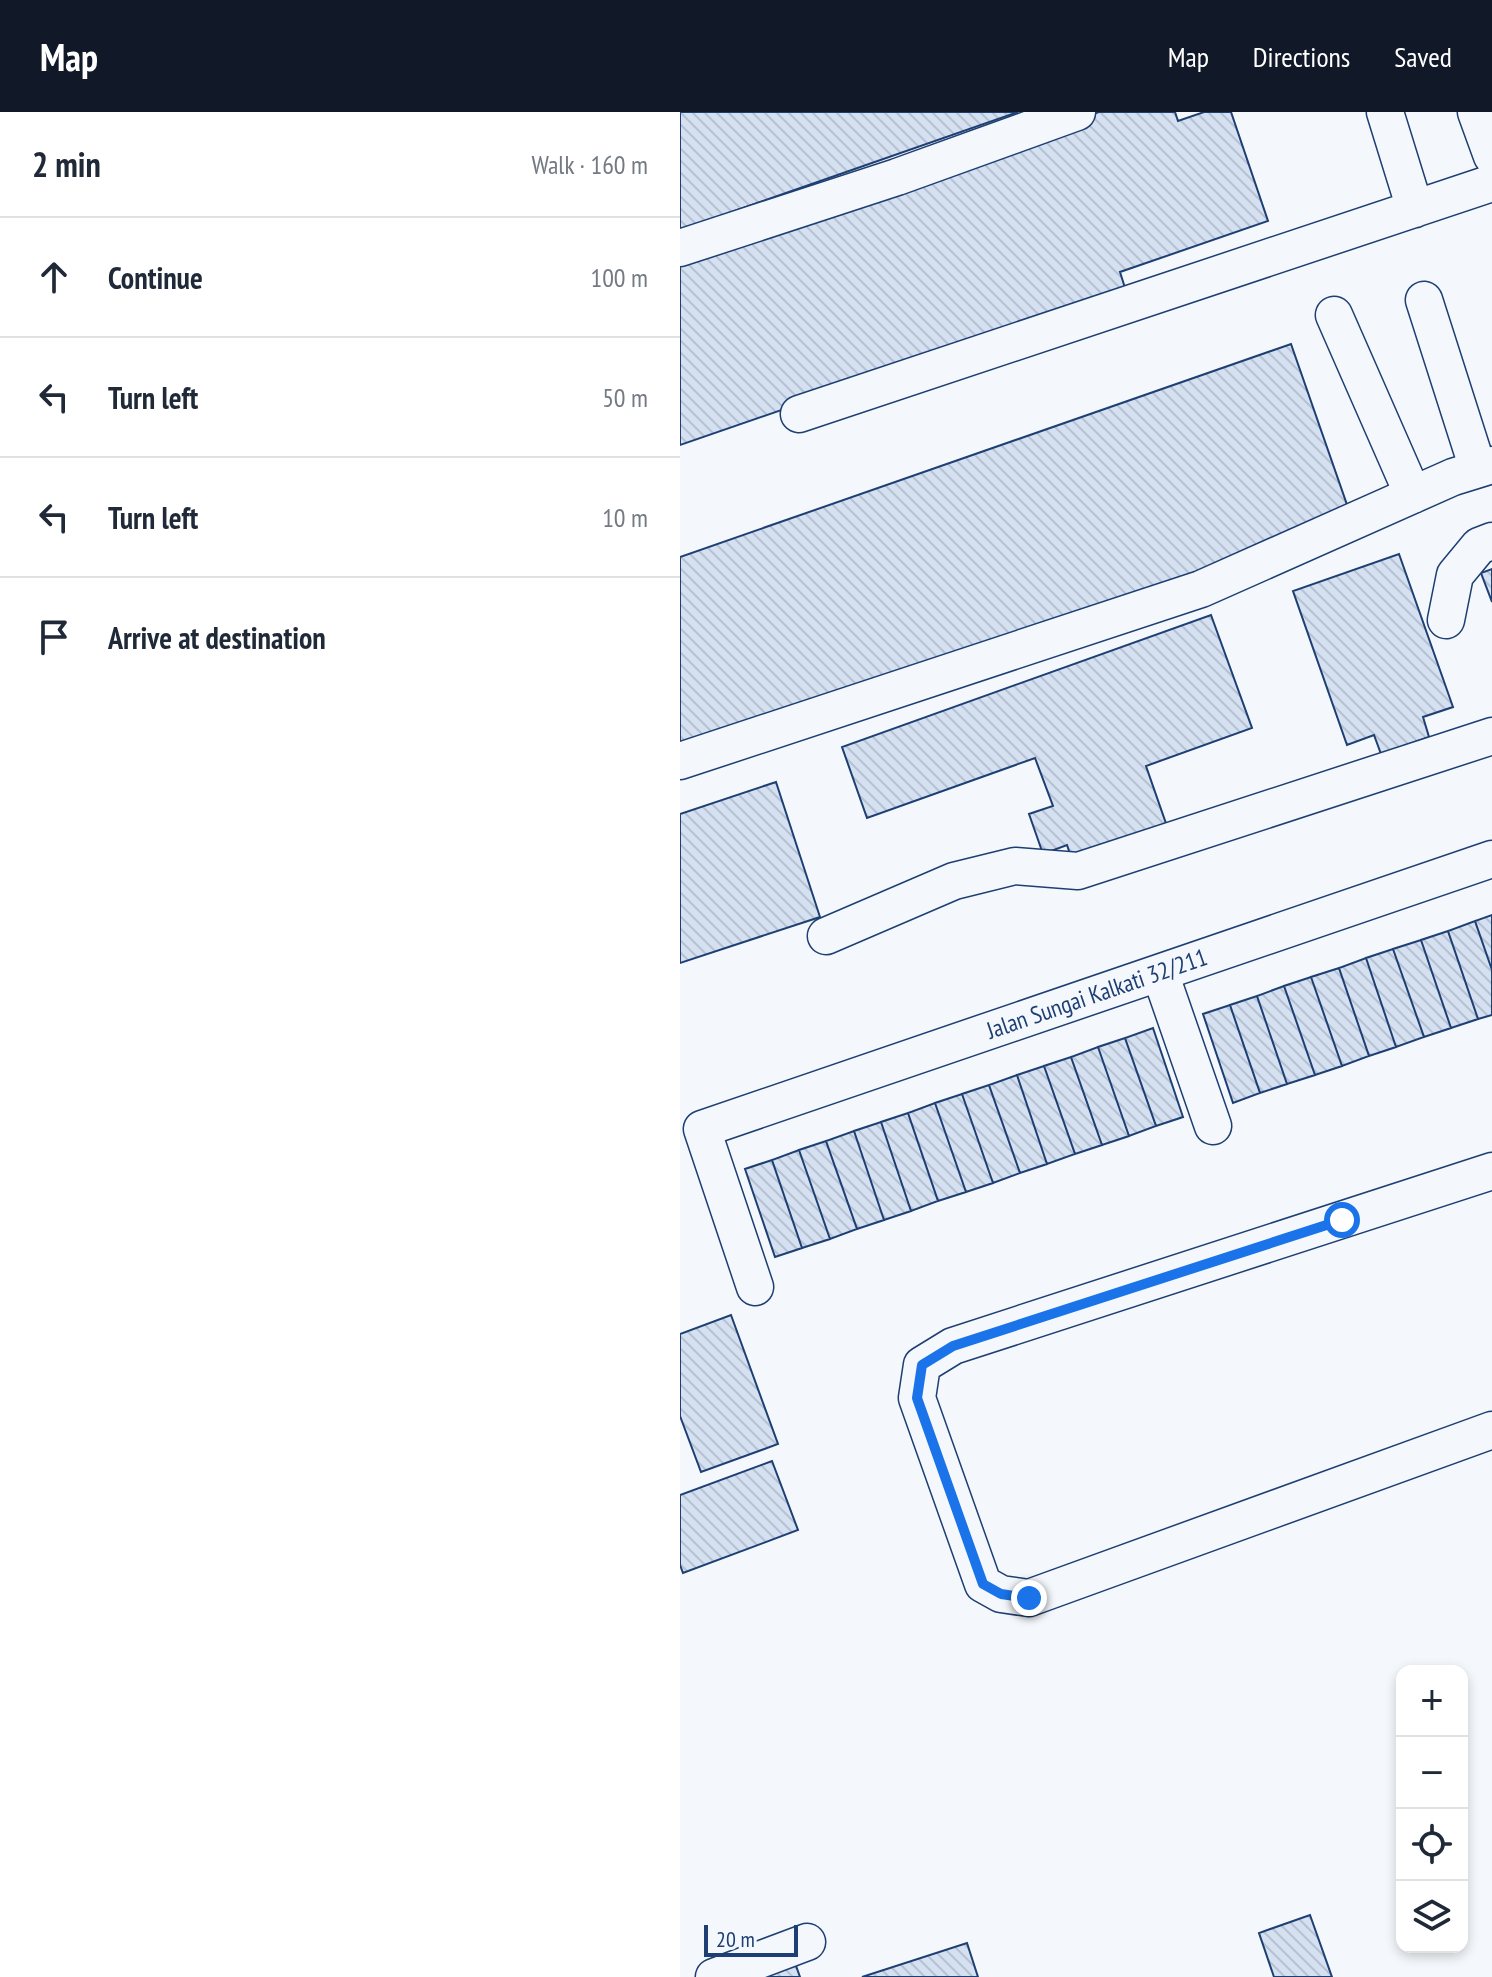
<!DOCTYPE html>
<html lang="en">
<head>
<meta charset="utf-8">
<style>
	body { margin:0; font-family:"PT Sans Narrow",sans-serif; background:#f6f6f7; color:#1f2937 }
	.controls { position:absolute; right:24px; bottom:24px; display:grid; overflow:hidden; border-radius:16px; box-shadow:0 4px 12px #0003 }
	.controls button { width:72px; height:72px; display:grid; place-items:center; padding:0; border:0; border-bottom:2px solid #e0e1e3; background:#fff; color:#1f2937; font:40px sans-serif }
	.scale { position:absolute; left:24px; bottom:20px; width:94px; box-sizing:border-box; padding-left:8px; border:4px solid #1d3f73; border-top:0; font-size:22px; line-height:28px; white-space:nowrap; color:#1d3f73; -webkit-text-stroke:6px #f4f7fb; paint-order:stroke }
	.stop { position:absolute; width:24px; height:24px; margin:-18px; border:6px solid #1a73e8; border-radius:50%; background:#fff }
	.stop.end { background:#1a73e8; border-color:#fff; box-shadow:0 2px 8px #0008 }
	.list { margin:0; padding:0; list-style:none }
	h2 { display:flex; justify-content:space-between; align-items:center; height:104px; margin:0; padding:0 32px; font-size:34px }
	h2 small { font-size:26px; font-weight:400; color:#747a83 }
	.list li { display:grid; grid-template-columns:52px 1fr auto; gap:24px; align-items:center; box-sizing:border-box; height:120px; padding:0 32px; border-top:2px solid #e0e1e3 }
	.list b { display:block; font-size:30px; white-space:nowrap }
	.list em { font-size:26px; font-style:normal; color:#747a83 }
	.icon { flex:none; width:44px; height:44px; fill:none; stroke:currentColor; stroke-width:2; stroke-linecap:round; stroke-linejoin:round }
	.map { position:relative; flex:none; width:812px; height:1865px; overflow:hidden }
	header { display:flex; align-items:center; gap:48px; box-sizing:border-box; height:112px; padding:0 40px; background:#111827; color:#fff }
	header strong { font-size:38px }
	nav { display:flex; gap:44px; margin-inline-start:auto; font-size:28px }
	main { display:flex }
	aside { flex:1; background:#fff }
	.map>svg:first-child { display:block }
</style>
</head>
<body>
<header>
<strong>Map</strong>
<nav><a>Map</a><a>Directions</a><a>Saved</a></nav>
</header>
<main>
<aside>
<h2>2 min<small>Walk · 160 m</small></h2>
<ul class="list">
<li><svg class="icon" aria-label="ahead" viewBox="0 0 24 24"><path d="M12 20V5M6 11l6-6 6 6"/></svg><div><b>Continue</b></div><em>100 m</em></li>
<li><svg class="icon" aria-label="left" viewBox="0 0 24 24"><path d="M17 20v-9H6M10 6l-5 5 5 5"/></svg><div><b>Turn left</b></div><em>50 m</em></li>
<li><svg class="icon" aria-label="left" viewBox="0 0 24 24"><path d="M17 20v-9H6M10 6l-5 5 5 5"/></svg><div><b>Turn left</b></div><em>10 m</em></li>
<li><svg class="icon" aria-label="arrive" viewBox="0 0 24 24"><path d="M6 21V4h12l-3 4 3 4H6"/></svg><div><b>Arrive at destination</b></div></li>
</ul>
</aside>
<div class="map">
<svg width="812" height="1865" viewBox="0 0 812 1865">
	<defs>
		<pattern id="building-back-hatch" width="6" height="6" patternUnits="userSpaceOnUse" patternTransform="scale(2)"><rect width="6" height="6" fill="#d5e0f0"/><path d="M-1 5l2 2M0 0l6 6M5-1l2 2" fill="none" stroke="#b6c1d1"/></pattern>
	</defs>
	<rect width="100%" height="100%" fill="#f4f7fb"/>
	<path fill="url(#building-back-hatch)" stroke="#1d3f73" stroke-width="2" d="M0,0H338L0,118Z
		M419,0H495L498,9L524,0H551L588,109L440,160L446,179L0,333V144Z
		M611,232L672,407L0,641V445Z
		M719,442L773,595L743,605L749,625L701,642L694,623L667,633L613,479Z
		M812,457V490L801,461Z
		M531,503L572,616L466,654L490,723L395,757L387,733L363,742L349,702L373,694L355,646L187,706L162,635Z
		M96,670L140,805L0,851V702Z
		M812,803V858L795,809Z
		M795,809L812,858V903L798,907L768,819Z
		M768,819L798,907L771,916L741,828Z
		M741,828L771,916L744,925L713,837Z
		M713,837L744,925L716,935L686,846Z
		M686,846L716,935L689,944L659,856Z
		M659,856L689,944L662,954L631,865Z
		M631,865L662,954L635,963L604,874Z
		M604,874L635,963L607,972L577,884Z
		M577,884L607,972L580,981L550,893Z
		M550,893L580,981L553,991L523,902Z
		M473,916L503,1005L476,1014L445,926Z
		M445,926L476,1014L449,1024L418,935Z
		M418,935L449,1024L422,1033L391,945Z
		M391,945L422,1033L395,1042L364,954Z
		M364,954L395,1042L367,1052L337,963Z
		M337,963L367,1052L340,1061L309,973Z
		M309,973L340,1061L313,1071L282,982Z
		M282,982L313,1071L286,1080L255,991Z
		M255,991L286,1080L258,1089L228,1001Z
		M228,1001L258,1089L231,1099L201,1010Z
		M201,1010L231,1099L204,1108L174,1019Z
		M174,1019L204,1108L177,1117L146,1029Z
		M146,1029L177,1117L150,1127L119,1038Z
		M119,1038L150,1127L122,1136L92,1048Z
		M92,1048L122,1136L95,1145L65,1057Z
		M51,1203L98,1332L21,1360L0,1304V1222Z
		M92,1349L118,1418L3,1461L0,1453V1383Z
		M630,1803L652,1865H594L579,1821Z
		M287,1831L298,1865H182Z
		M114,1848L120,1865H61Z"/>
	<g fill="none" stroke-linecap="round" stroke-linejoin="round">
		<g stroke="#1d3f73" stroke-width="39">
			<path id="minor" d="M705,0L735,97
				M796,0L812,44
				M0,136L217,65L397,0
				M744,188L798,357
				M654,203L733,383
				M119,302L812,71
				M766,508L775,463L799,434L812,429
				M0,649L521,477L773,365L812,353
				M146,824L274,769L335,754L398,759L812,624
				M480,861L533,1014
				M812,1059L273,1234L242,1253L237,1286L303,1472L321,1482L349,1486L812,1318
				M75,1175L22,1017L812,747
				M34,1865L127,1830"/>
		</g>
		<use href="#minor" stroke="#f4f7fb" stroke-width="36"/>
	</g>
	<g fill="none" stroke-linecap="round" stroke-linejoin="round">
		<path stroke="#1a73e8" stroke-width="10" d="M349,1486L321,1482L303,1472L237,1286L242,1253L273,1234L662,1108"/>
	</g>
	<g text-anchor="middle" stroke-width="6" stroke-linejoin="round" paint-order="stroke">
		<g font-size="24" fill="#1d3f73" stroke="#f4f7fb">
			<text transform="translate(417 882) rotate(-19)" y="8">Jalan Sungai Kalkati 32/211</text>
		</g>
	</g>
</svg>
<div class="controls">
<button>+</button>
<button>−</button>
<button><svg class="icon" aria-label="locate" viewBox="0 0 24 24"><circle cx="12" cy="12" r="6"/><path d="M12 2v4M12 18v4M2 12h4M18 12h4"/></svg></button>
<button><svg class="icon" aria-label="layers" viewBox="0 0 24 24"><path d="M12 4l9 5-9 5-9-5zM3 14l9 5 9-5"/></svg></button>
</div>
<div class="scale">20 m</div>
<div class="stop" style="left:662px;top:1108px"></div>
<div class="stop end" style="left:349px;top:1486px"></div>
</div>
</main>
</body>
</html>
